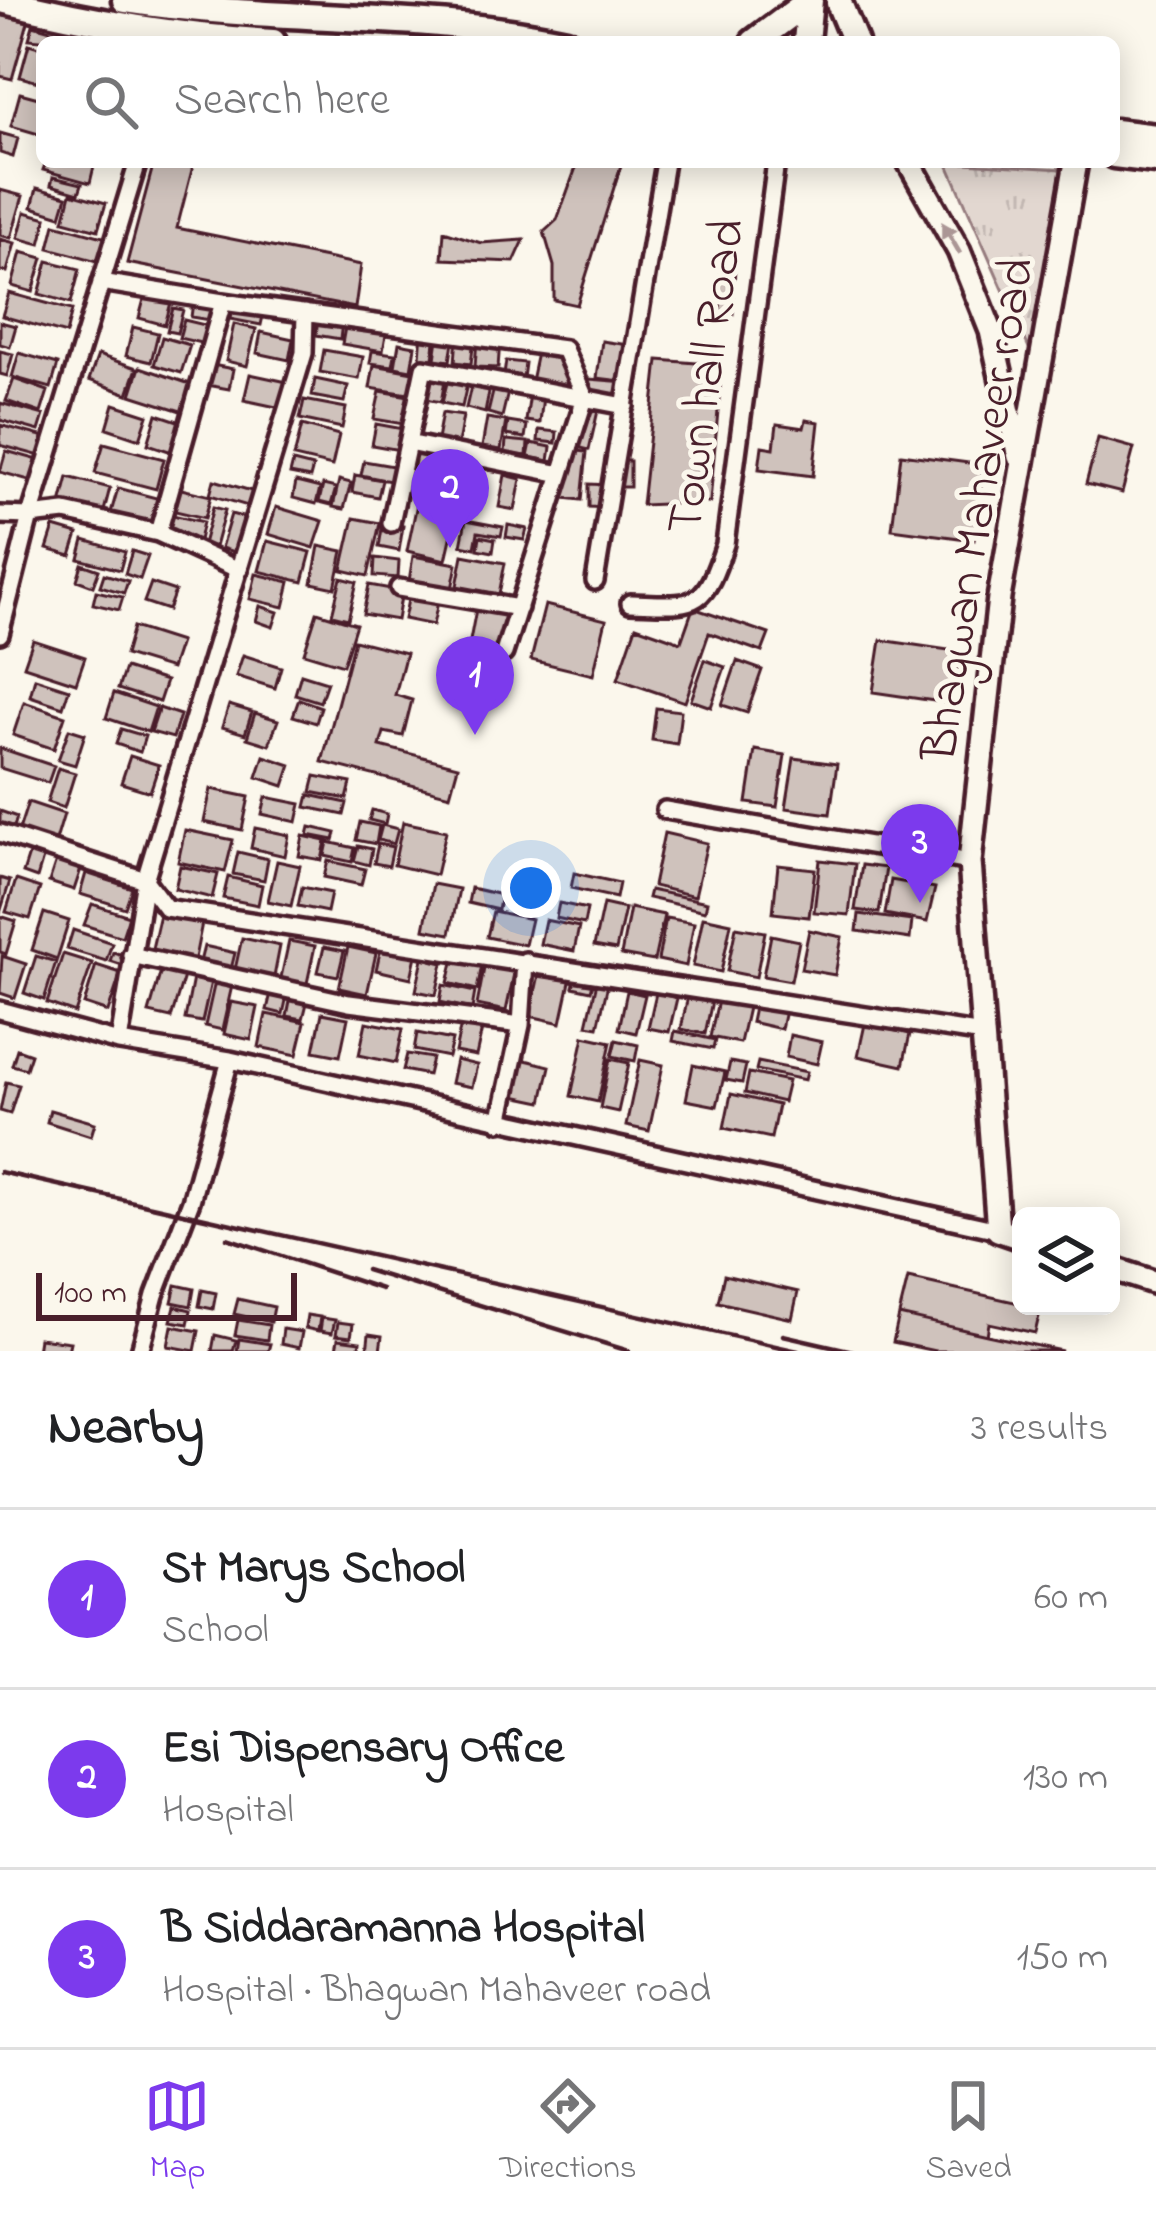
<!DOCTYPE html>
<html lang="en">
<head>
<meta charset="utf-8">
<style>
	body { margin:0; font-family:"Indie Flower",sans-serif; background:#f6f6f6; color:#202124 }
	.controls { position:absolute; right:36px; bottom:36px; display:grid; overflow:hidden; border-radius:18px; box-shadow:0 6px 30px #0003 }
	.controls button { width:108px; height:108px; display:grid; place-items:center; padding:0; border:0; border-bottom:3px solid #e0e0e0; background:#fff; color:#202124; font:60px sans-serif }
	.scale { position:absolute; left:36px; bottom:30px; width:261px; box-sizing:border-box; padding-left:12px; border:6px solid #4a1f2b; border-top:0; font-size:33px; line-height:42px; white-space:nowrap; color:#4a1f2b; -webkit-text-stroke:9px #fbf7ec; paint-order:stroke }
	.you { position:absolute; left:531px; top:888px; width:42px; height:42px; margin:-30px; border:9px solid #fff; border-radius:50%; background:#1a73e8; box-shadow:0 0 0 18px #1a73e833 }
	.badge { display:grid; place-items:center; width:78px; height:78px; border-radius:50%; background:#7c3aed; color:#fff; font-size:39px; font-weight:700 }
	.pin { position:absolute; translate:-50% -99px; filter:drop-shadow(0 3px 6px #0008) }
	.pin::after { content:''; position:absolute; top:63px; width:42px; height:36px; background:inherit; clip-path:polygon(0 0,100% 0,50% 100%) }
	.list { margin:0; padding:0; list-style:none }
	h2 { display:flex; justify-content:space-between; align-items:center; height:156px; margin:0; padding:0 48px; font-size:51px }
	h2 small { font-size:39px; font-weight:400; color:#757577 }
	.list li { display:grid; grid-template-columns:78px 1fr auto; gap:36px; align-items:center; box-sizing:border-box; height:180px; padding:0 48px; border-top:3px solid #e0e0e0 }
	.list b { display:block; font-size:45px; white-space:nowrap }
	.list p { margin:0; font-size:39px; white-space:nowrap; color:#757577 }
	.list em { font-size:39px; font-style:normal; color:#757577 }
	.icon { flex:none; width:66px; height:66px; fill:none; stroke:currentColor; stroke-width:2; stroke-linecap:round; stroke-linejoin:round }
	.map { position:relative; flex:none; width:1156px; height:1351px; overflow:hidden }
	.search { position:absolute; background:#fff; box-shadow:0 6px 30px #0003; left:36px; right:36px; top:36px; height:132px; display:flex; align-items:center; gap:30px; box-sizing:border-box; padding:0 42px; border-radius:18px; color:#757577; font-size:45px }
	.sheet { height:696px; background:#fff }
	nav { display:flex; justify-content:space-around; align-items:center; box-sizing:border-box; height:168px; border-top:3px solid #e0e0e0; background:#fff; font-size:33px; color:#757577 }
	nav a { display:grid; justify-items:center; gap:6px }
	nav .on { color:#7c3aed }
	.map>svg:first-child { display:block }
</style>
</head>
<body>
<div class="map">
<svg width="1156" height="1351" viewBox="0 0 1156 1351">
	<defs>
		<pattern id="grass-tufts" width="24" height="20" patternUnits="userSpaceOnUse" patternTransform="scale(3)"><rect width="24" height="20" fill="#e2d7d0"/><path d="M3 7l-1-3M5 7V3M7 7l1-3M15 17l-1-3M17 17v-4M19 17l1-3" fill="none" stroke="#c3b8b3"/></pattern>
	</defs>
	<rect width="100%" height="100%" fill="#fbf7ec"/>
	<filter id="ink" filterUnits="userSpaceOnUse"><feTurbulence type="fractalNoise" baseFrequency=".00833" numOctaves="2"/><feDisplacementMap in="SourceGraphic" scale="24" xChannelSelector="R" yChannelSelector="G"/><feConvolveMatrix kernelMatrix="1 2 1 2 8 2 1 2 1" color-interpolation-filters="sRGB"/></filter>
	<g filter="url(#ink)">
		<path fill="url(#grass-tufts)" stroke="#967b7e" stroke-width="3" d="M947,162L1062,169L1032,355Z"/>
		<path fill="#cfc2bc" stroke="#4a1f2b" stroke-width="3" d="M0,15L28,22L12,79L0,76Z
			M33,25L65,34L63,42L29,39Z
			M29,44L42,48V83L20,77Z
			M20,93L42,99V135L11,126Z
			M0,133L18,138L13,157L0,153Z
			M46,162H95L90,183L43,170Z
			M154,162H194L177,228L361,265L355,308L127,263Z
			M578,162H622L577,305L554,300V266L544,232L557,220Z
			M53,177L82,184L79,193L51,185Z
			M37,188L67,196L61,216L32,207Z
			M0,190L23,196L11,238L0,235Z
			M71,193L106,203L98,230L64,221Z
			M25,212L47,218L40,244L18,238Z
			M55,224L107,238L101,262L49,248Z
			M444,231L481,243L524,240L514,262L442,259Z
			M0,239L15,243L7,272L0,271Z
			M21,252L43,258L33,292L12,286Z
			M48,261L80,269L71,303L39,294Z
			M721,262L735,263L733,314L720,313Z
			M147,288L173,295L165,325L139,318Z
			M9,293L72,310L66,334L2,316Z
			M194,295L220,300L216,321L191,317Z
			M234,300L265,307L261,325L230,319Z
			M173,308L183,310L177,333L167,331Z
			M319,312L343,315L340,339L316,335Z
			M347,316L388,324L383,351L342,344Z
			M184,320L209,326L205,344L179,338Z
			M0,322L16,326L10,347L0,344Z
			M234,324L256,329L247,366L226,361Z
			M133,327L158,333L151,362L126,356Z
			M422,331L436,332L433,359L420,358Z
			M261,332L293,339L289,360L257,353Z
			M439,332L454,335L450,361L435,359Z
			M162,337L190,345L181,373L154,365Z
			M457,337L474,338L471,364L455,362Z
			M477,339L500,340L498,368L475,367Z
			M602,341L635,346L630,382L597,378Z
			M399,343L415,346L411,370L395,367Z
			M538,348L576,355L570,389L531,381Z
			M324,350L363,357L359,379L320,372Z
			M0,351L13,354L7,376L0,374Z
			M372,351L395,354L393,366L370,363Z
			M19,353L58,364L51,388L12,377Z
			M98,355L137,368L128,394L89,380Z
			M658,360L722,365L710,502L642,505Z
			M506,361L525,363L523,378L504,375Z
			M207,364L233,369L229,389L202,384Z
			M374,365L413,372L409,394L370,388Z
			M140,367L193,385L184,412L131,395Z
			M250,374L301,385L295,411L244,400Z
			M420,375L445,380L441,402L415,397Z
			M14,379L48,391L41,413L6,401Z
			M315,379L348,386L344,402L312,396Z
			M448,379L467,384L462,407L442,403Z
			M589,379L626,382L624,399L587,396Z
			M472,382L490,387L485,413L466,408Z
			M494,388L508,392L502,417L488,413Z
			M380,391L409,396L404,424L374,419Z
			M530,394L543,396L540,423L526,421Z
			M304,400L346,408L342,428L300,419Z
			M580,401L599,406L589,450L569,445Z
			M0,403L44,415L39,431L0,420Z
			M114,404L148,415L140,439L107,428Z
			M442,413L463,416L458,444L437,440Z
			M157,414L187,424L178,454L148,444Z
			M487,418L506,421L501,450L482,447Z
			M806,420L819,422L813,476L759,469L762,446L774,448L777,424L804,428Z
			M508,422L527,425L525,438L506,435Z
			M376,424L403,429L400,450L372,445Z
			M0,425L45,437L40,456L0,445Z
			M302,425L339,435L332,466L294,457Z
			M539,430L557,432L556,443L538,441Z
			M1098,438L1134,448L1122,493L1086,484Z
			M506,440L528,442L527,456L505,453Z
			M104,443L164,459L156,489L95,473Z
			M531,443L551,447L549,461L528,457Z
			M414,450L434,453L432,478L411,475Z
			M568,450L587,452L582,500L563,498Z
			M6,451L42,461L36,482L0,472Z
			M901,454L984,465L974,540L892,529Z
			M364,461L393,466L390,481L361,475Z
			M609,461H630V487H610Z
			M293,462L313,467L310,478L290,474Z
			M355,475L382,480L378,497L352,492Z
			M505,475L521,479L515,510L499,507Z
			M68,477L110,488L103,515L61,504Z
			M214,480L255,492L251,507L210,495Z
			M339,480L351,483L344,509L333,507Z
			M296,482L320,488L316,504L293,498Z
			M589,484L608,485V508L589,507Z
			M323,485L336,488L331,505L319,502Z
			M421,485L461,494L446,560L407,551Z
			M118,488L164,500L156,529L110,516Z
			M177,488L211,496L205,518L171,510Z
			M213,507L225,510L215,547L203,544Z
			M276,507L323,521L314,548L268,534Z
			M168,514L203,522L198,545L163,538Z
			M231,514L257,521L247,556L221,548Z
			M354,518L380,523L368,576L342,570Z
			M466,520L503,527L501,536L478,532L475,548L461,545Z
			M383,522L403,526L399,551L379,547Z
			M508,525L527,529L524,540L506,537Z
			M54,527L78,534L71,556L47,549Z
			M480,536L495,539L493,552L478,549Z
			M84,540L125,552L120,570L79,559Z
			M267,541L311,552L303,582L259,571Z
			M319,546L343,551L335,588L312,583Z
			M132,551L148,556L140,579L125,574Z
			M463,555L505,563L499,594L457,586Z
			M413,556L457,564L452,589L409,581Z
			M375,558L399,561L398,578L374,576Z
			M82,564L99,570L93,586L77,580Z
			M104,574L128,581L124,593L100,586Z
			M256,574L290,582L284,607L250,599Z
			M341,578L357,582L348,619L332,615Z
			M151,583L175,591L168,610L144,602Z
			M369,585L402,591L397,620L363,614Z
			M410,590L439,597L433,625L404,619Z
			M96,591L123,597L119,610L93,604Z
			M477,604L508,609L500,651L469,646Z
			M545,605L606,620L593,675L531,660Z
			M260,606L278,612L273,627L256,621Z
			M693,608L769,634L762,652L709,633L685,702L618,679L636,626L681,642Z
			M317,612L356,624L343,665L304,653Z
			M133,627L180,642L171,669L125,655Z
			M33,640L85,657L76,683L24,666Z
			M354,640L406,653L395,695L412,700L403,736L384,732L380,746L458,766L450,795L322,762Z
			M881,640L962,652L955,704L873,692Z
			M243,655L281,667L275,688L236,676Z
			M705,660L725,667L711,707L691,700Z
			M737,661L762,670L747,713L722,705Z
			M125,668L166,681L159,702L118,689Z
			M301,674L327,682L320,702L295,694Z
			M35,678L69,689L63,707L30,696Z
			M114,693L156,707L148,732L106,718Z
			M299,699L321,707L316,723L293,716Z
			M24,702L65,716L54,749L13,735Z
			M229,705L252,712L245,734L222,727Z
			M159,708L180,715L173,738L151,732Z
			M656,708L681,711L677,744L652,740Z
			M255,713L278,720L269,745L247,738Z
			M69,729L85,734L75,765L58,760Z
			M121,729L145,736L140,752L116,744Z
			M0,748L54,766L48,783L0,768Z
			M755,750L785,755L777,807L747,803Z
			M130,756L159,765L150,792L121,783Z
			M264,756L291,765L284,786L257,777Z
			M794,758L837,764L830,814L786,808Z
			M58,768L75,773L64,808L47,802Z
			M315,776L351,783L347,799L311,792Z
			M211,789L249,797L242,830L204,822Z
			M309,795L347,803L344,815L306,807Z
			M266,797L301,804L297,822L262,814Z
			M28,802L64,814L55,844L18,833Z
			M372,810L387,814L385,824L369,820Z
			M0,811L17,817L12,834L0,830Z
			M360,822L379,826L376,844L356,840Z
			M403,822L446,831L436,875L394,865Z
			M382,825L398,829L394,844L378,840Z
			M310,827L336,833L334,840L308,835Z
			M255,828L289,835L285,856L251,848Z
			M185,830L233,840L225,872L178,862Z
			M664,833L707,843L695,896L653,886Z
			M303,836L326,841L322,860L299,856Z
			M328,842L355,848L352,862L325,856Z
			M378,844L393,847L389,866L374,863Z
			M358,846L372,849L369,865L354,861Z
			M30,851L44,855L37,878L23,873Z
			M238,852L268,859L264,880L233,874Z
			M820,860L855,864L849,915L814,912Z
			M56,861L81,869L74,890L49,882Z
			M277,861L300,866L291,906L268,901Z
			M328,861L365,869L361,885L324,877Z
			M778,865L815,869L809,917L773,913Z
			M862,865L886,868L879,913L855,910Z
			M180,866L218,874L212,898L175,889Z
			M86,873L132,888L125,908L80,894Z
			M574,873L619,883L616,898L571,888Z
			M228,877L262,885L258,905L223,898Z
			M0,878L10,881L0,913Z
			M16,880L40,888L30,919L6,912Z
			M891,880L935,888L927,922L885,914Z
			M433,884L459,889L450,934L424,929Z
			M302,887L331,893L327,912L298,906Z
			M471,888L501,895L498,910L468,903Z
			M650,890L707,902L705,911L648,898Z
			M559,903L587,909L584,924L556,918Z
			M92,904L129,916L122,937L84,925Z
			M603,904L625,909L616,950L594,946Z
			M630,908L664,915L654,961L621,955Z
			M493,911L531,919L525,945L487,937Z
			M44,913L69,921L57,959L32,950Z
			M160,914L202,923L194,963L151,953Z
			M859,914L912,921L910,939L857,931Z
			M0,916L16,921L6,954L0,952Z
			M703,917L731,923L721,972L693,966Z
			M666,918L694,923L686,966L658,960Z
			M545,920L579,927L574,951L540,944Z
			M736,927L765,932L756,977L727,971Z
			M73,930L112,943L106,961L67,949Z
			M809,930L842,937L835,975L801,969Z
			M771,935L799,941L791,981L763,976Z
			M242,938L280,946L273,982L234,974Z
			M289,941L315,946L306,988L280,982Z
			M382,943L417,951L411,978L376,970Z
			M204,946L235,953L230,973L199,966Z
			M324,947L344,951L338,976L318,972Z
			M348,947L376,953L367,994L339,988Z
			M113,952L129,957L125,966L110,961Z
			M63,954L92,963L75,1013L47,1003Z
			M455,954L483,960L477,990L448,983Z
			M2,956L26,964L15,998L0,993Z
			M36,956L56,962L44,1000L24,993Z
			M423,958L443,963L436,995L416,991Z
			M486,958L516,964L506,1011L477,1005Z
			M96,965L121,973L108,1012L84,1004Z
			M162,967L185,973L171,1018L149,1013Z
			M540,970L571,977L561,1023L530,1016Z
			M577,971L595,975L591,991L573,987Z
			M194,973L212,977L202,1022L185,1019Z
			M216,977L233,981L222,1030L205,1026Z
			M597,982L608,984L598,1027L587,1025Z
			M443,985L475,992L472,1009L440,1002Z
			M627,991L645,995L636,1033L619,1029Z
			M689,991L713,996L705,1034L681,1029Z
			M271,993L287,996L283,1014L267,1010Z
			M656,993L677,998L669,1032L648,1028Z
			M291,996L308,999L303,1019L287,1016Z
			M719,996L749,1003L740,1043L710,1037Z
			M231,1002L258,1007L251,1040L224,1034Z
			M755,1003L785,1010L781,1029L751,1022Z
			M322,1013L348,1018L340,1056L314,1051Z
			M266,1014L305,1022L297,1055L259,1047Z
			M366,1022L403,1029L396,1063L359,1055Z
			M461,1024L482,1029L476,1056L455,1052Z
			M865,1024L910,1034L903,1066L858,1056Z
			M675,1031L715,1040L713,1049L673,1041Z
			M417,1033L452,1040L448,1057L414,1050Z
			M790,1035L822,1042L817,1064L786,1057Z
			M584,1036L611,1042L598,1102L571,1096Z
			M616,1040L638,1045L635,1061L612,1056Z
			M17,1049L31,1054L26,1069L12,1065Z
			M407,1054L432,1058L428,1075L403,1070Z
			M517,1058L550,1066L542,1102L509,1095Z
			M610,1059L629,1063L618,1112L600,1108Z
			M456,1060L477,1065L472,1087L451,1083Z
			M640,1060L663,1065L649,1131L626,1126Z
			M730,1062L746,1065L742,1083L726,1080Z
			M758,1062L807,1072L805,1080L756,1070Z
			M693,1065L725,1072L717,1106L686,1100Z
			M749,1073L788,1081L783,1102L745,1093Z
			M6,1082L19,1085L10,1114L0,1111Z
			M731,1094L778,1105L771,1138L724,1128Z
			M50,1110L95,1123L91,1136L47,1122Z
			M724,1275L798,1292L792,1319L718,1302Z
			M908,1278L1041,1308L1035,1333L989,1323L987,1335L899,1315Z
			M176,1285L194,1289L191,1306L172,1302Z
			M202,1290L216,1293L213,1309L199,1306Z
			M238,1299L274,1307L271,1322L234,1314Z
			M175,1306L191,1310L188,1324L171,1321Z
			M307,1315L320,1317L318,1331L305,1328Z
			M899,1315L987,1335L1062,1351H935L893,1342Z
			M322,1318L335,1320L332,1333L320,1331Z
			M238,1320L269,1325L267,1340L235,1335Z
			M338,1322L353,1324L351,1337L336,1335Z
			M172,1326L199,1331L195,1351L168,1346Z
			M283,1329L302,1332L299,1348L281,1344Z
			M369,1334L382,1336L380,1351H367Z
			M215,1335L236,1340L233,1351H212Z
			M39,1338L70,1342L68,1351H37Z
			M239,1339L270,1344L268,1351H237Z
			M338,1339L360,1342L358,1351L336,1349Z"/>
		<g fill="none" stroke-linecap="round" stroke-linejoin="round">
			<g stroke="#4a1f2b" stroke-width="24">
				<path id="street" d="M223,302L564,349L585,398L504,653
					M408,443L561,474
					M0,515L30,516L138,162
					M391,523L424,368L625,406
					M158,533L239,570
					M595,581L665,162
					M399,588L519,608
					M630,603C697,605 703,611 725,544L776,162
					M0,634L30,516L65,512L158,533L223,302L101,282
					M665,810L970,862
					M0,833L145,880L166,908L983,1034
					M131,955L349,1003L521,1025
					M0,1010L119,1042L230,1060L998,1230
					M119,1042L145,880L304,353L305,313
					M500,1122L521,1025L525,961
					M140,1351L155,1295L191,1201L230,1060"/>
			</g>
			<g stroke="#4a1f2b" stroke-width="30">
				<path id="secondary" d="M909,162L959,251L991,331L1019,457
					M1021,1238L998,1230L970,862L999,598L1076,162
					M1111,1268L1156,1283"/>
			</g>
			<g stroke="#4a1f2b" stroke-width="33">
				<path id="primary" d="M2,0C92,23 180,37 273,42
					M125,0C271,23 421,11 566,42
					M839,3L855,42
					M754,42L810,0
					M806,42L810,0
					M1114,132L1156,137
					M1114,155L1156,160"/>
			</g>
			<use href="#street" stroke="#fbf7ec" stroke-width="15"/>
			<use href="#secondary" stroke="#fbf7ec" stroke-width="21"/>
			<use href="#primary" stroke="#fbf7ec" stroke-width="24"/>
			<path stroke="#4a1f2b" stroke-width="4.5" d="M0,1172L798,1351
				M227,1238L381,1289
				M366,1270L629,1351
				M783,1335L853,1351"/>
		</g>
		<defs><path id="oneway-solid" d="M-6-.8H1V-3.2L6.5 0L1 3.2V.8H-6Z" transform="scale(3)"/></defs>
		<use fill="#ab9695" href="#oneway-solid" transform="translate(951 238) rotate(-120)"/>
	</g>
	<g text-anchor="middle" stroke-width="10" stroke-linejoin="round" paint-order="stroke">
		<g font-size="51" fill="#4a1f2b" stroke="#fbf7ec">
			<text transform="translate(703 376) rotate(-82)" y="18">Town hall Road</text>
			<text transform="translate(975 509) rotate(-81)" y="18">Bhagwan Mahaveer road</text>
		</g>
	</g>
</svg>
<div class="controls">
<button><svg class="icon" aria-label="layers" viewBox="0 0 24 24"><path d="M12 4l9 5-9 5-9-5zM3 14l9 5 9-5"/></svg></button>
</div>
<div class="scale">100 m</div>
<div class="you"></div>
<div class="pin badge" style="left:475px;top:735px">1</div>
<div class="pin badge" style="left:450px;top:548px">2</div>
<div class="pin badge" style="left:920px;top:903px">3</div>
<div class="search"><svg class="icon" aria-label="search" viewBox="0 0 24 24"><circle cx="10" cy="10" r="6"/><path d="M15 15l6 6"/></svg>Search here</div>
</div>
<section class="sheet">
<h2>Nearby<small>3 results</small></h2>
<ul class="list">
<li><span class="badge">1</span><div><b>St Marys School</b><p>School</p></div><em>60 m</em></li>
<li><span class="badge">2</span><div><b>Esi Dispensary Office</b><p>Hospital</p></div><em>130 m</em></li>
<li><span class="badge">3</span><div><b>B Siddaramanna Hospital</b><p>Hospital · Bhagwan Mahaveer road</p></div><em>150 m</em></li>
</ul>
</section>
<nav>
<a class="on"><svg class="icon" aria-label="map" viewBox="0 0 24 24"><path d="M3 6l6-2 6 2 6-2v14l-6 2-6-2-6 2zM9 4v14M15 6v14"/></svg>Map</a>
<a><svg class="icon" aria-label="directions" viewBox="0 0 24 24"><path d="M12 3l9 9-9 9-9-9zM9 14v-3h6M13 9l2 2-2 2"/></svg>Directions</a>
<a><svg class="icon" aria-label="saved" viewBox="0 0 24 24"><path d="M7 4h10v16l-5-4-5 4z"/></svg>Saved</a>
</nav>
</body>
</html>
